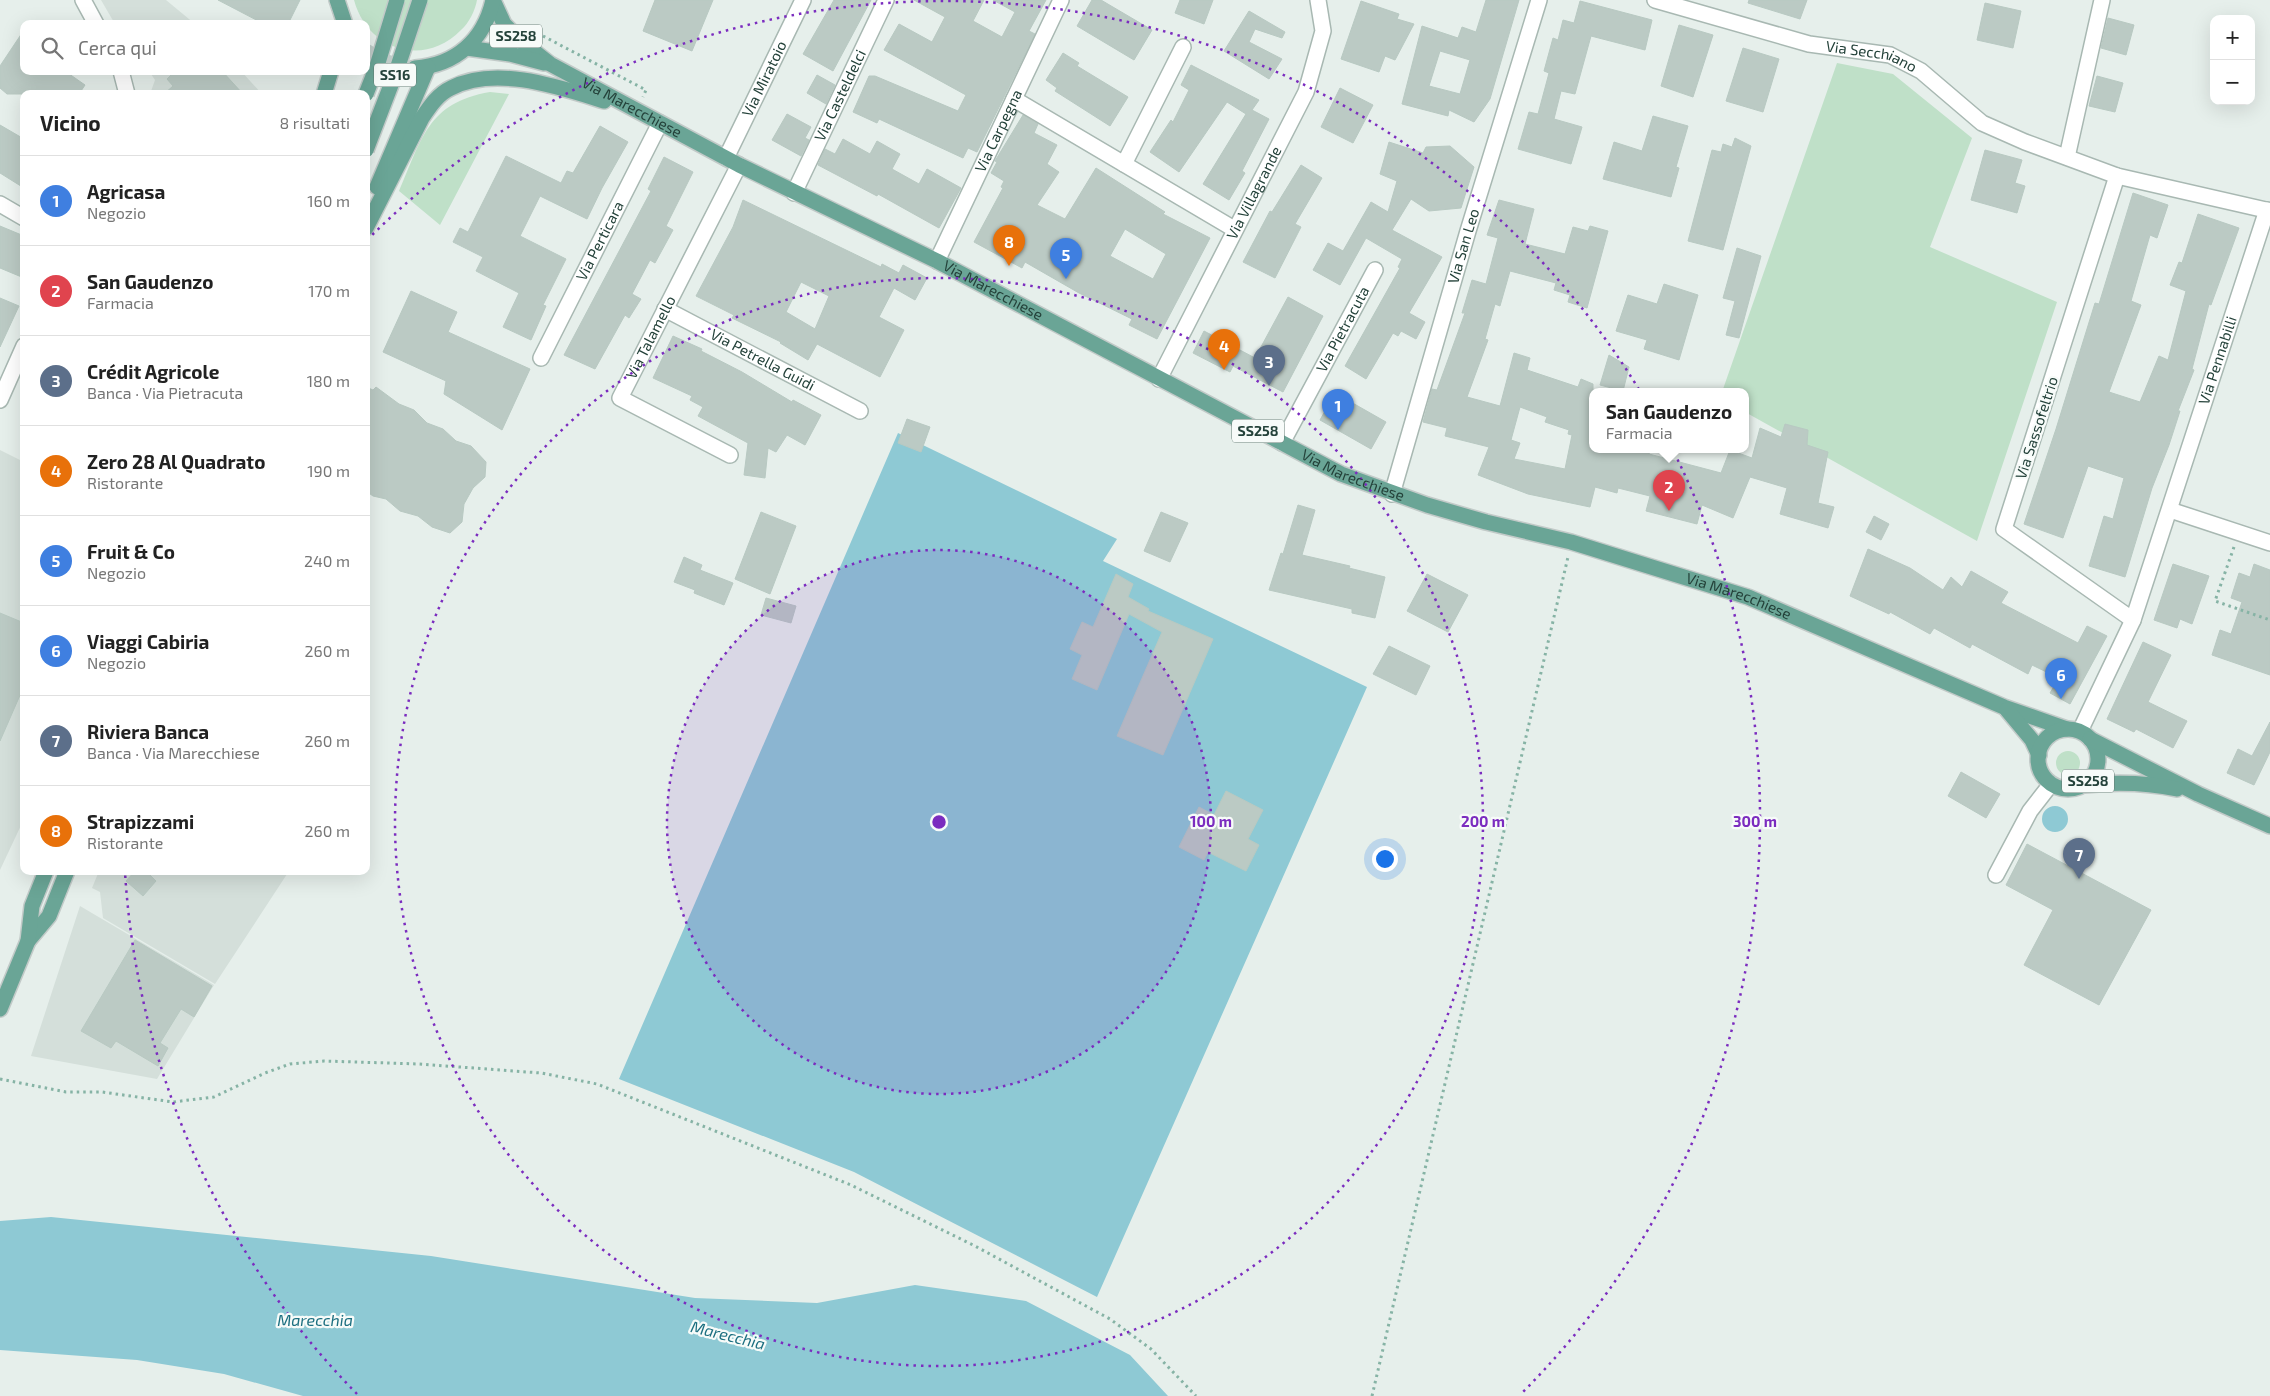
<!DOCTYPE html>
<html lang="it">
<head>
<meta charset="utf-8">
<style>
	body { margin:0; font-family:"Exo 2",sans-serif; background:#f6f6f6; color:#222 }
	.controls { position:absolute; right:15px; top:15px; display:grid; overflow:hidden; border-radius:10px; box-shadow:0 5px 20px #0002 }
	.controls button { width:45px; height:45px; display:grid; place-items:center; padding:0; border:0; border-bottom:1px solid #e0e0e0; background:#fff; color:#222; font:25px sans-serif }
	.you { position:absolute; left:1384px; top:858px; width:18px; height:18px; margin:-12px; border:4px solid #fff; border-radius:50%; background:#1a73e8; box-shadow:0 0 0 8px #1a73e833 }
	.badge { display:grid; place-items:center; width:32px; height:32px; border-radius:50%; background:#804e3d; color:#fff; font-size:16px; font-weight:700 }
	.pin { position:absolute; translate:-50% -41px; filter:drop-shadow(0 1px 2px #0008) }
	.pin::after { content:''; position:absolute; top:26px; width:18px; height:15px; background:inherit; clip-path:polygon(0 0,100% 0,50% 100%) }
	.popup { position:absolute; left:1589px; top:388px; width:160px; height:65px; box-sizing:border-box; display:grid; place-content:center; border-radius:10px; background:#fff; filter:drop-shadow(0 1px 4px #0005); font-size:16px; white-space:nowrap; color:#767676 }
	.popup b { font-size:19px; color:#222 }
	.popup::after { content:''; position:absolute; left:50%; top:100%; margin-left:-10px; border:10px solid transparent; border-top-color:#fff }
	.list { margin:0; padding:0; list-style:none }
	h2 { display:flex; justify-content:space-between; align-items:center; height:65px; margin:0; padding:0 20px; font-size:21px }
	h2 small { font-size:16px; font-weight:400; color:#767676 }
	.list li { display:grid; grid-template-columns:32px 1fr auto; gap:15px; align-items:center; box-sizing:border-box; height:90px; padding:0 20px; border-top:1px solid #e0e0e0 }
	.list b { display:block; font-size:19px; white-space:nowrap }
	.list p { margin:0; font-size:16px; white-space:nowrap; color:#767676 }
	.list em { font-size:16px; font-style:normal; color:#767676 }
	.icon { flex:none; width:28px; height:28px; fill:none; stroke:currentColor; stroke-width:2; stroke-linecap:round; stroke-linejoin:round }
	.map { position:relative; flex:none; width:2270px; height:1396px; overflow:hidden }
	.search { position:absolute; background:#fff; box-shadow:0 5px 20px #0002; left:20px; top:20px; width:350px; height:55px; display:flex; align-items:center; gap:12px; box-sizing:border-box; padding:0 18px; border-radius:10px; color:#767676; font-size:19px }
	.panel { position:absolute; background:#fff; box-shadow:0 5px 20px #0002; left:20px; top:90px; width:350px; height:785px; border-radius:10px }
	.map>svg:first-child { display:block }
</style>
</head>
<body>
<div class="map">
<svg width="2270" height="1396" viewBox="0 0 2270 1396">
	<rect width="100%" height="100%" fill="#e6efeb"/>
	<path fill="#d4dfda" d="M101,0H166L195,24H115Z
		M149,71H241L262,94H150L155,80Z
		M0,450L24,462V819L0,870Z
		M99,871H289L215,984L103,918L100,892L92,888Z
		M80,906L214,985L157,1079L31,1056Z"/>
	<path fill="#bfe0c8" d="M354,0H477C475,11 469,23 461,30C423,69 367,49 354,0Z
		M1837,63L1893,74L1972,138L1930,247L2057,302L1977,541L1745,412V392H1722Z
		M490,92L509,94L440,225L399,191C422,139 427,103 490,92Z
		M2056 763a12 12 0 1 1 24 0a12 12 0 1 1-24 0Z"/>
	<path fill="#8ec9d4" d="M898,433L1117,539L1103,561L1367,687L1097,1297L854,1172L619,1079Z
		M2042 819a13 13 0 1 1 26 0a13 13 0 1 1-26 0Z
		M51,1217L431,1256L695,1298L817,1303L915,1285L1026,1301L1130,1355L1168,1396H303L224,1374L137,1360L0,1350V1221Z"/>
	<path fill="#bbcac4" stroke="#b8c9c2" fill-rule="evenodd" d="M218,0H300L288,24H264Z
		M655,0H713L692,51L643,31Z
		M834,0H871L833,71L803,54Z
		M914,0H984L973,21L1002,37L1015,12L993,0H1046L1029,31L1035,34L977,152L968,148L963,158L879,119L877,123L853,112L869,76H875L958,111L966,95L884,50L899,24L932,42L945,17Z
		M1092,0H1101L1152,30L1134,60L1077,26Z
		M1180,0H1213L1204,24L1175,13Z
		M1486,0H1519L1490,99L1474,122L1449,110L1448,116L1402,104L1422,26L1458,38L1462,27L1476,32ZM1440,51L1470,60L1460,94L1429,86Z
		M1749,0H1807L1800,19L1748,3Z
		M1361,1L1399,14L1397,19L1414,24L1395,60L1385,56L1379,72L1341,59Z
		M1580,1L1652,20L1645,50L1591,36L1575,94L1561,91L1554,119L1582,127L1571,164L1518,149L1529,112L1538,114L1549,73L1544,71L1553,38L1558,40L1563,20L1574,23Z
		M1985,3L2021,11L2013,48L1977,40Z
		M1249,11L1285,32L1282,38L1255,29L1249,42L1282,59L1269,79L1224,51Z
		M2108,18L2134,25L2126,55L2101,48Z
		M1679,25L1713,35L1693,97L1661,86Z
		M24,30V71H65L85,85L79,94H7L0,88V66Z
		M1743,48L1779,59L1763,112L1726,101Z
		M1063,53L1079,63L1077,66L1128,97L1110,126L1055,91L1057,88L1046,80Z
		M1191,65L1259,100L1252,110L1269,119L1242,171L1245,173L1229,200L1203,184L1246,114L1227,102L1179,172L1150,152L1171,120L1173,122L1189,90L1181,85Z
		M175,71H222L243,94H164L173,86L167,79Z
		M817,75L835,85L826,104L807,93Z
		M2097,76L2123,83L2115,112L2089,106Z
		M1340,88L1373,105L1353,143L1321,127Z
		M787,114L811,127L805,138L809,140L801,156L772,140Z
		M1023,115L1038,124L1034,133L1057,145L1047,164L1059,172L1037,205L1065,219L1096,168L1165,212L1163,214L1210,238L1157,339L1129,325L1132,319L1079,293L1025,262L1022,268L974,242L1003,188L1001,187L1004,181L991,173L997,162L995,161ZM1125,229L1166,254L1153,279L1110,256Z
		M1653,116L1688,126L1676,167L1679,168L1671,197L1603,179L1614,142L1642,151Z
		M0,125L24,139V188L0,173Z
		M600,126L628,142L602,188L587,219L540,196L520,236L566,259L543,305L546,306L531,340L503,327L519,293L476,271L483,257L453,242L460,228L468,232L506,156L561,183L567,171L573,173Z
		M1735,138L1751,146L1723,250L1688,241L1712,150L1721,152L1723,144L1732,147Z
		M843,139L870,154L877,141L900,154L892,169L919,184L927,169L961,188L939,228L878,194L877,196L818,165L825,149L835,154Z
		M1389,142L1423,153L1426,147L1450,146L1474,167L1461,208L1429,211L1411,199L1392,230L1442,257L1409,313L1425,322L1416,339L1401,331L1398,336L1393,333L1366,379L1345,366L1400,268L1398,267L1402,259L1366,238L1340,285L1313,270L1328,243L1343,251L1371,202L1388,212L1397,181L1380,174Z
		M1985,150L2022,160L2015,183L2025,186L2017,213L1971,200Z
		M664,157L693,172L666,226L673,230L655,263L650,260L632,294L641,299L629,318L625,315L595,369L564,355L651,191L648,189Z
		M1301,165L1322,178L1295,224L1301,227L1275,278L1243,262L1270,211L1272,212Z
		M2133,193L2168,205L2157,238L2150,235L2131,301L2141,305L2109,392L2140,402L2159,356L2168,360L2186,291L2170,285L2179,262L2182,263L2198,214L2239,228L2211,305L2209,304L2192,369L2194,370L2178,411H2180L2169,445L2152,488L2125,577L2089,566L2104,516L2113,519L2124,478L2088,466L2063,538L2024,524L2056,429L2095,303L2099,304Z
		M743,200L881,267L882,264L899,273L903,265L927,278L915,300L894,288L879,317L904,330L880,377L817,344L808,360L780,343L781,342L732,318L734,315L696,296L733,227ZM801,282L829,296L815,329L786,312Z
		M1499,200L1534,209L1525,244L1565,254L1573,227L1588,231L1590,226L1608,231L1587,308L1568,302L1570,295L1554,290L1556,283L1510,271L1500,306L1495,304L1485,339L1488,340L1467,397L1500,406L1514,353L1530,358L1527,370L1578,387L1581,379L1593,384V450H1650L1649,454L1721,473L1730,450L1752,458L1760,428L1781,437L1785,424L1808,430L1807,445L1828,452L1818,503L1834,507L1828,528L1780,514L1787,488L1750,477L1733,518L1702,505L1697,524L1646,511L1650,496L1618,488L1617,493L1595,487L1590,507L1528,494L1478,475L1489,447L1445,436L1447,428L1423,422L1432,389L1437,390L1465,313H1462L1472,280L1486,284L1498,238L1487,235ZM1520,407L1547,417L1545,422L1569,430L1568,434L1572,435L1565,469L1514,459L1520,443L1511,440Z
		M0,226L24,236V278L0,268Z
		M1737,248L1761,256L1739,338L1726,335L1735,301L1723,298Z
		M1664,284L1698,295L1679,360L1644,349L1647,340L1616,331L1628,295L1657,304Z
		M411,291L457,312L448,332L530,369L502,430L444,394L446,381L383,352Z
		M1288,297L1323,316L1283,392L1233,366L1230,372L1193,353L1204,331L1255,358Z
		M0,298L19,306L0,347Z
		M673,336L702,349L701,351L742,372L792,402L793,400L821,415L805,445L787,435L776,452L768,448L765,478L744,475L748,443L698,416L703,407L690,400L692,396L653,378Z
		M1609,355L1629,367L1623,391L1600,385Z
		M366,387L373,390L376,387L399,404L414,410L427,423L443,429L456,441L471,446L486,462L485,477L473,488L464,504L462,522L450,533L432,527L418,516L400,511L386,499L373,496L366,491Z
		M1335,393L1386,422L1371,449L1320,420Z
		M907,419L930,427L921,452L898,443Z
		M1298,505L1315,510L1302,555L1350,566L1349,568L1385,577L1375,618L1352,613V609L1269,590L1281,553L1283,554Z
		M761,512L796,526L770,594L735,579Z
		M1161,512L1188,523L1170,562L1144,551Z
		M1874,516L1889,524L1881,540L1866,532Z
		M1868,549L1910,568L1943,590L1951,577L1962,587L1971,571L2008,592L2001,603L2078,643L2087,626L2107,636L2070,704L2050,693L2059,678L2032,665L2028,674L1972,644L1970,648L1934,628L1930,634L1890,612L1889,614L1850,596Z
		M684,557L702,565L700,570L733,583L724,605L694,593L695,590L674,582Z
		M2173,564L2209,576L2192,624L2180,619L2177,628L2154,620Z
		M2254,564L2270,570V675L2212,655L2220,630L2231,634L2242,602L2231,598L2239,573L2250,577Z
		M1116,574L1133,584L1128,597L1149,609L1148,611L1213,639L1163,755L1117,736L1162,632L1129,614L1097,690L1072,679L1082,655L1070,649L1082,622L1093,627Z
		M1427,574L1468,595L1448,632L1407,611Z
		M766,598L796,606L791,623L761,615Z
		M0,613L24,623V686L0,741Z
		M2143,642L2171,655L2148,702L2187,721L2173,748L2136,729L2134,732L2107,719Z
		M1389,646L1430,666L1416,695L1373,674Z
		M2270,722V752L2254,785L2227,773L2238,749L2252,756Z
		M1961,772L2000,794L1986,818L1948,796Z
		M1226,791L1263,810L1248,839L1259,845L1246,871L1208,852L1204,860L1179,847L1199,807L1214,815Z
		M2027,844L2151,910L2099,1005L2024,965L2053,910L2006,885Z
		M135,871H146L156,881L143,896L126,881Z
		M135,940L212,986L194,1017L181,1009L160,1043L168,1048L158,1066L116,1041L111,1048L81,1031Z"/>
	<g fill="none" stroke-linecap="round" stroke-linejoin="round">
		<path stroke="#bfccc8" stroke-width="15" stroke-dasharray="15 8" stroke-linecap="butt" d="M366,51C382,62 396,66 415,68"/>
		<g stroke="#a8b8b2" stroke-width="18">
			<g id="minor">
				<path d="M83,0L96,24"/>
				<path id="s1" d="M1655,0L1809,44L1890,55L1921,71L1982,123L2025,142L2117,176L2270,211"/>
				<path d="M121,71L127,94"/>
				<path d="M1014,99L1234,229"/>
				<path d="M2067,157L2102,0"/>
				<path id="s2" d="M726,158L803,0"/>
				<path d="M1124,164L1183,47"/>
				<path d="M2117,176L2004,529L2133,620"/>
				<path id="s3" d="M794,193L886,0"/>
				<path d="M0,204L24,218"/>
				<path id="s4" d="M937,261L1061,0"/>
				<path id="s5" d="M665,309L860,411"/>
				<path id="s6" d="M541,358L660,123"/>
				<path id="s7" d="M1159,379L1306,92L1323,31L1318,0"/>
				<path d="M0,400L24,346"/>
				<path id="s8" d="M1282,443L1375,270"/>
				<path id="s9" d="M730,455L620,398L739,165"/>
				<path id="s10" d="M1392,494L1468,231L1539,0"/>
				<path d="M2170,510L2270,543"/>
				<path id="s11" d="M2080,731L2133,620L2267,210"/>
				<path d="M1996,875L2030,811L2051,784"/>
			</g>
		</g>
		<g stroke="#c2cac8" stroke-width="18">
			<g id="major">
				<path d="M337,0L345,24"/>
				<path id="s12" d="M493,0L504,24L522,42L550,64L739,165L937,261L1341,474L1427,505L1486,522L1571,542L1748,597L2004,707L2067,729"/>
				<path d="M467,48L510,54L544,63"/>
				<path d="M415,68C456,65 484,40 493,0"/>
				<path d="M324,94L331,71"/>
				<path d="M377,187L428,67"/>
				<path d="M366,228L422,118C430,106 438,94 451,88C496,65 559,87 604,101"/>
				<path d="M2007,710L2032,740L2039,755"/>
				<circle cx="2068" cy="759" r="30"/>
				<path d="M2090,739L2198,794L2270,826"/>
				<path d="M2084,785C2116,782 2145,782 2177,789"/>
				<path d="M28,941L49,916L67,871"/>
				<path d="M0,1009L28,941L32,906L46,871"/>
			</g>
		</g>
		<path stroke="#86b3a5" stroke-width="3" stroke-dasharray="2.5 4" stroke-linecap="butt" d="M543,36L646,90L643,97
			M2234,547L2215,601L2270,620
			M0,1079L66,1092H102L173,1102L214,1097L265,1073L290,1064L324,1061L419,1064L541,1073L597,1084L851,1185L975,1246L1110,1319L1151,1349L1196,1396
			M1372,1396L1568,557"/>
		<use href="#minor" stroke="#fff" stroke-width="15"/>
		<use href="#major" stroke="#6aa596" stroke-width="15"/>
		<g stroke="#c2cac8" stroke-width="18" stroke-linecap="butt">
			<path id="major-bridge" d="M366,94L377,66L397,0
				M366,150L396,72L420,0"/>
		</g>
		<use href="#major-bridge" stroke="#6aa596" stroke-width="15"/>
	</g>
	<circle cx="939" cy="822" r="272" fill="#7b2cbf" fill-opacity=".12"/>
	<g fill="none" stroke="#7b2cbf" stroke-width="2.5" stroke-dasharray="2.5 5">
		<circle cx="939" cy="822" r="272"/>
		<circle cx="939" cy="822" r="544"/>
		<path d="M357 1394A816 816 0 0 1 125 872M367 240A816 816 0 0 1 1521 1394"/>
	</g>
	<g text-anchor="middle" stroke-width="4.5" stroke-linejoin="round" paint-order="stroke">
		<g fill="#f7fbf9" stroke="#637a73" stroke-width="1">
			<rect x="490" y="24.5" width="52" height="23" rx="4"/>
			<rect x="374" y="63.5" width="42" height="23" rx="4"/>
			<rect x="1232" y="419.5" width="52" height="23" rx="4"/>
			<rect x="2062" y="769.5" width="52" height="23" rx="4"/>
		</g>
		<g font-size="14" font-weight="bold" fill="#24423a">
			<text x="516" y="41">SS258</text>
			<text x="395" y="80">SS16</text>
			<text x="1258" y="436">SS258</text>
			<text x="2088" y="786">SS258</text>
		</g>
		<g font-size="15" fill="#24423a" stroke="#f7fbf9">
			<text dy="5" stroke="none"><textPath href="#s1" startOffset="224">Via Secchiano</textPath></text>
			<text dy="5" stroke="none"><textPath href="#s2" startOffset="88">Via Miratoio</textPath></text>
			<text dy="5" stroke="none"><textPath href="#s3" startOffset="108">Via Casteldelci</textPath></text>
			<text dy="5" stroke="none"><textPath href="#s12" startOffset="180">Via Marecchiese</textPath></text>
			<text dy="5" stroke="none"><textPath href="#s4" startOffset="144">Via Carpegna</textPath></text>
			<text dy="5" stroke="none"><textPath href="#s7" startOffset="209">Via Villagrande</textPath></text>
			<text dy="5" stroke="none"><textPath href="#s6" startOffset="131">Via Perticara</textPath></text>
			<text dy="5" stroke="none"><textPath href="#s10" startOffset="258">Via San Leo</textPath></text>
			<text dy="5" stroke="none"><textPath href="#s12" startOffset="585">Via Marecchiese</textPath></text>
			<text dy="5" stroke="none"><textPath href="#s8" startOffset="129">Via Pietracuta</textPath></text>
			<text dy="5" stroke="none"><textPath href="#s9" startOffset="192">Via Talamello</textPath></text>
			<text dy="5" stroke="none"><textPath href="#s5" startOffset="110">Via Petrella Guidi</textPath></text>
			<text dy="5" stroke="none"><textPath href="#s11" startOffset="396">Via Pennabilli</textPath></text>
			<text transform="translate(2037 428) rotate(-72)" y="5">Via Sassofeltrio</text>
			<text dy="5" stroke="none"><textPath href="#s12" startOffset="990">Via Marecchiese</textPath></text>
			<text dy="5" stroke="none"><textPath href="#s12" startOffset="1395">Via Marecchiese</textPath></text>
		</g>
		<g font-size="16" font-style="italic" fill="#1c6f80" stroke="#f7fbf9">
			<text x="315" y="1326">Marecchia</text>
			<text transform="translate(728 1335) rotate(14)" y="6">Marecchia</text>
		</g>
	</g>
	<circle cx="939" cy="822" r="8" fill="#7b2cbf" stroke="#f7fbf9" stroke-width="2.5"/>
	<g font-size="15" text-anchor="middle" font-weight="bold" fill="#7b2cbf" stroke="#f7fbf9" stroke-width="4.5" stroke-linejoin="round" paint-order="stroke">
		<text x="1211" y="827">100 m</text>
		<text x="1483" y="827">200 m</text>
		<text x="1755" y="827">300 m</text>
	</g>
</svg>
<div class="controls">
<button>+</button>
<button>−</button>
</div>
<div class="you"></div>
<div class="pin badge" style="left:1338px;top:430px;background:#3f7fe0">1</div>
<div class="pin badge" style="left:1669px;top:511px;background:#e0444e">2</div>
<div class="popup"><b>San Gaudenzo</b>Farmacia</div>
<div class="pin badge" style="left:1269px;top:386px;background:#5c6f8a">3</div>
<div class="pin badge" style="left:1224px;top:370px;background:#e8710a">4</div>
<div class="pin badge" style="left:1066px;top:279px;background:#3f7fe0">5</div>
<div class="pin badge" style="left:2061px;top:699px;background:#3f7fe0">6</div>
<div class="pin badge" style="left:2079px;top:879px;background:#5c6f8a">7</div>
<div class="pin badge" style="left:1009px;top:266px;background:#e8710a">8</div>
<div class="search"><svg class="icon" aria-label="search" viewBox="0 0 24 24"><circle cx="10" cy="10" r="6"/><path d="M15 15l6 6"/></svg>Cerca qui</div>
<section class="panel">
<h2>Vicino<small>8 risultati</small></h2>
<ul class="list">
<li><span class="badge" style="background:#3f7fe0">1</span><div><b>Agricasa</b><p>Negozio</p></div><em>160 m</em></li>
<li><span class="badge" style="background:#e0444e">2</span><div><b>San Gaudenzo</b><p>Farmacia</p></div><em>170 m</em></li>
<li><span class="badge" style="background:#5c6f8a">3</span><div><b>Crédit Agricole</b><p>Banca · Via Pietracuta</p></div><em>180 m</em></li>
<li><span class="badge" style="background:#e8710a">4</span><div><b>Zero 28 Al Quadrato</b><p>Ristorante</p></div><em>190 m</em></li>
<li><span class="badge" style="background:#3f7fe0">5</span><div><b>Fruit &amp; Co</b><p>Negozio</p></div><em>240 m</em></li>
<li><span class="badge" style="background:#3f7fe0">6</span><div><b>Viaggi Cabiria</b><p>Negozio</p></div><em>260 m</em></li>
<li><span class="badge" style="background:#5c6f8a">7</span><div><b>Riviera Banca</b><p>Banca · Via Marecchiese</p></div><em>260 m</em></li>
<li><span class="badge" style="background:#e8710a">8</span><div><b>Strapizzami</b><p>Ristorante</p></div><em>260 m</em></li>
</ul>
</section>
</div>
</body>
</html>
